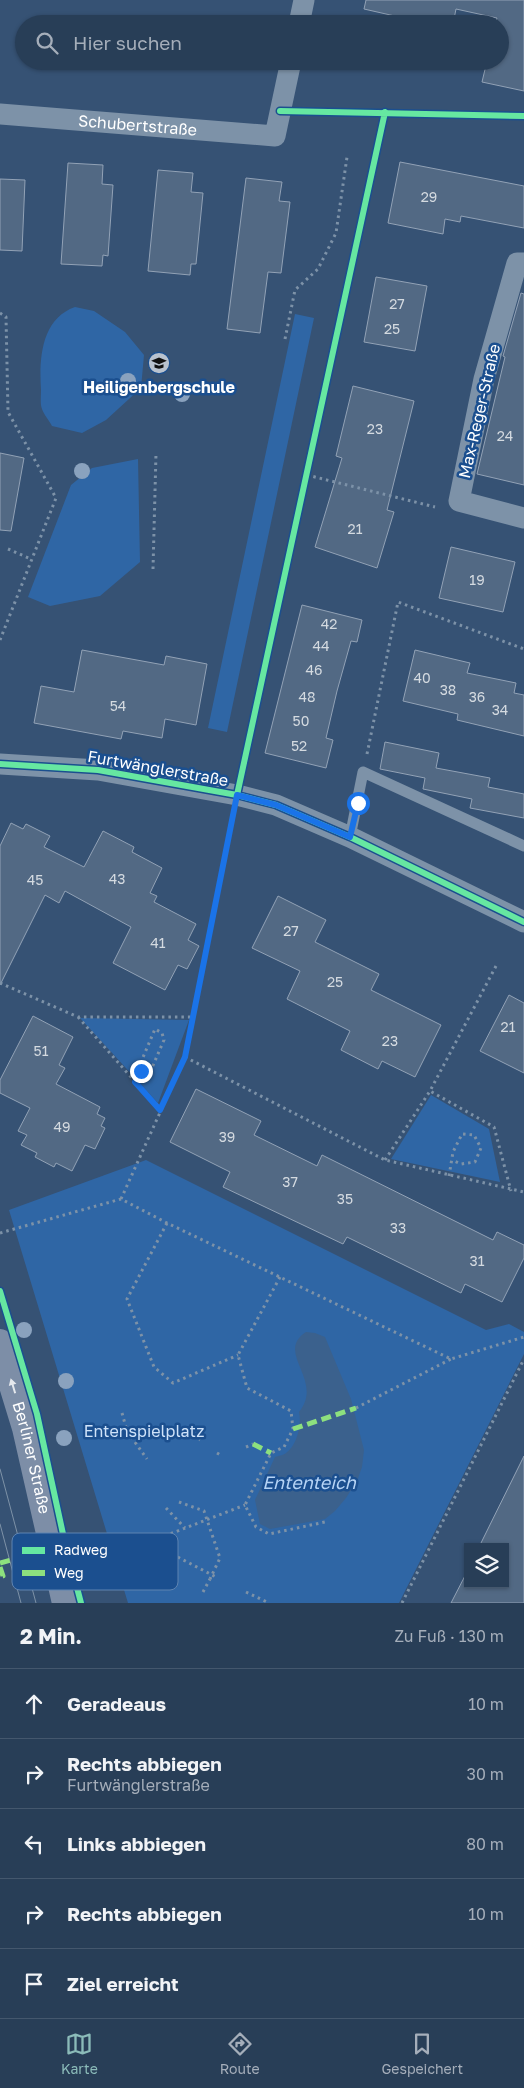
<!DOCTYPE html>
<html lang="de">
<head>
<meta charset="utf-8">
<style>
	body { margin:0; font-family:"Golos Text",sans-serif; background:#30455d; color:#f1f3f6 }
	.controls { position:absolute; right:15px; bottom:15px; display:grid; overflow:hidden; border-radius:0px; box-shadow:0 1px 4px #0004 }
	.controls button { width:45px; height:45px; display:grid; place-items:center; padding:0; border:0; border-bottom:1px solid #44576d; background:#283e57; color:#f1f3f6; font:25px sans-serif }
	.stop { position:absolute; width:15px; height:15px; margin:-11px; border:4px solid #1a73e8; border-radius:50%; background:#fff }
	.stop.end { background:#1a73e8; border-color:#fff; box-shadow:0 1px 5px #0008 }
	.list { margin:0; padding:0; list-style:none }
	h2 { display:flex; justify-content:space-between; align-items:center; height:65px; margin:0; padding:0 20px; font-size:21px }
	h2 small { font-size:16px; font-weight:400; color:#a5aeba }
	.list li { display:grid; grid-template-columns:32px 1fr auto; gap:15px; align-items:center; box-sizing:border-box; height:70px; padding:0 20px; border-top:1px solid #44576d }
	.list b { display:block; font-size:19px; white-space:nowrap }
	.list p { margin:0; font-size:16px; white-space:nowrap; color:#a5aeba }
	.list em { font-size:16px; font-style:normal; color:#a5aeba }
	.icon { flex:none; width:28px; height:28px; fill:none; stroke:currentColor; stroke-width:2; stroke-linecap:round; stroke-linejoin:round }
	.map { position:relative; flex:none; width:524px; height:1603px; overflow:hidden }
	.search { position:absolute; background:#283e57; box-shadow:0 1px 4px #0004; left:15px; right:15px; top:15px; height:55px; display:flex; align-items:center; gap:12px; box-sizing:border-box; padding:0 18px; border-radius:28px; color:#a5aeba; font-size:19px }
	.sheet { height:415px; background:#283e57 }
	nav { display:flex; justify-content:space-around; align-items:center; box-sizing:border-box; height:70px; border-top:1px solid #44576d; background:#283e57; font-size:14px; color:#a5aeba }
	nav a { display:grid; justify-items:center; gap:2px }
	nav .on { color:#8bbbb9 }
	.map>svg:first-child { display:block }
</style>
</head>
<body>
<div class="map">
<svg width="524" height="1603" viewBox="0 0 524 1603">
	<rect width="100%" height="100%" fill="#365274"/>
	<path fill="#2f66a5" d="M75,307L94,311L125,332L144,355L141,388L106,420L82,433L52,426C49,420 44,415 42,409C40,404 41,396 41,390C39,359 41,319 75,307Z
		M295,314L314,318L227,732L208,728Z
		M138,459L140,562L100,596L50,606L28,597L71,485L92,468Z
		M80,1018L189,1020L158,1103Z
		M431,1095L489,1129L500,1182L391,1159Z
		M146,1160L486,1330L509,1324L524,1332V1354L399,1603H128L9,1210Z"/>
	<path fill="#3b618d" d="M306,1332L315,1333L325,1337L351,1399L364,1450L362,1467L357,1481L346,1498L335,1511L325,1519L270,1529L260,1524L255,1500L275,1457C278,1456 284,1455 286,1453C297,1446 302,1424 299,1412C325,1380 274,1353 306,1332Z"/>
	<path fill="#526984" stroke="#92a2b6" d="M366,0H524V91L482,82L487,61H500V24H495L497,18L456,9L453,24H430L364,9Z
		M400,162L524,186V228L461,216L460,222L445,219L443,234L388,223Z
		M68,163L103,165L102,184L113,185L108,256L103,255L102,266L61,264Z
		M158,170L193,173L191,192L203,193L196,264H191L190,275L148,271Z
		M246,178L282,182L279,201L290,202L281,273L268,272L260,333L227,329Z
		M0,179L25,180L22,251L0,250Z
		M376,277L427,286L415,351L364,342Z
		M521,293L524,294V485L477,474L505,357L503,356Z
		M353,386L414,401L387,510L394,512L377,568L315,547L342,458L336,456Z
		M0,453L24,458L11,531L0,530Z
		M451,547L515,562L503,612L439,598Z
		M302,605L362,620L357,642L351,641L337,691L326,738L333,740L326,768L265,753Z
		M82,650L164,665L166,656L207,664L196,725L165,719L162,738L123,731L121,739L34,723L41,686L74,692Z
		M415,650L470,663L467,673L516,683L514,693L524,695V736L457,720L458,714L403,701Z
		M385,742L439,753L436,768L490,778L488,787L524,794V818L470,808L472,799L423,789L425,778L380,769Z
		M11,823L23,829L26,824L50,836L44,847L84,867L103,831L134,847L132,852L162,868L150,893L157,896L154,902L196,924L188,940L199,946L187,969L178,965L165,990L113,963L131,927L65,891L59,903L45,895L0,985V846Z
		M278,896L326,920L315,942L379,974L371,990L441,1025L415,1077L382,1061L378,1069L341,1050L350,1031L287,999L300,971L252,948Z
		M509,995L524,1003V1073L480,1051Z
		M33,1016L73,1037L59,1065L65,1068L56,1084L100,1107L97,1114L105,1118L101,1126L105,1128L95,1149L85,1145L72,1171L56,1163L54,1167L35,1157L37,1153L21,1145L27,1135L18,1131L30,1108L0,1093V1080Z
		M196,1089L261,1121L254,1135L317,1166L322,1155L493,1240L497,1232L524,1245V1258L502,1302L465,1284L461,1293L347,1237L343,1244L223,1187L230,1172L170,1142Z
		M524,1456V1603H451L468,1570V1584H505V1547H479Z"/>
	<g fill="none" stroke-linecap="round" stroke-linejoin="round">
		<path stroke="#7d92a8" stroke-width="3" stroke-dasharray="2.5 4" stroke-linecap="butt" d="M0,313L6,317L8,412L56,498L0,640
			M285,339L295,290L318,269L336,233L347,157
			M307,475L435,507
			M8,549L31,559
			M153,569L156,453
			M367,754L398,602L524,649
			M496,966L430,1091L494,1127L511,1191
			M0,983L78,1017H193
			M78,1017L160,1110
			M185,1057L385,1160L524,1192
			M135,1081L141,1071L151,1070L164,1040L162,1033L155,1029L138,1069L141,1071
			M385,1160L430,1091
			M449,1176L453,1152L462,1134L474,1135L481,1148L475,1162L461,1164L452,1160
			M121,1199L185,1057L233,818
			M167,1223L127,1299L154,1367L173,1383L238,1355
			M0,1233L121,1199L167,1223L451,1359L524,1337
			M280,1277L238,1355L247,1388L291,1411L293,1429L284,1447L271,1453L245,1505L256,1527L269,1534L325,1522
			M356,1408L451,1359
			M122,1413L127,1431L147,1459
			M194,1436L200,1440
			M246,1447L253,1444
			M217,1453L222,1456
			M166,1508L185,1528
			M149,1542L216,1577
			M84,1561L149,1542L245,1505
			M203,1592L210,1579
			M246,1592L269,1603
			M402,1603L524,1359"/>
		<path stroke="#7d92a8" stroke-width="11" d="M350,837L363,772L524,846"/>
		<g stroke="#7d92a8" stroke-width="21">
			<path d="M299,24L304,0"/>
			<path id="s1" d="M0,114L275,136L291,61"/>
			<path d="M524,263H517L484,379L459,501L524,518"/>
			<path d="M0,764L98,770L237,795L276,805L350,837L524,922"/>
		</g>
		<path stroke="#7d8ea7" stroke-width="28" id="s2" d="M0,1343L26,1428L66,1603"/>
		<path stroke="#7e92a7" stroke-width="1" d="M0,1469L36,1603
			M0,1524L21,1603"/>
		<path stroke="#7d92a8" stroke-width="3" stroke-dasharray="2.5 4" stroke-linecap="butt" d="M179,1502L204,1511L220,1558L210,1579"/>
		<path stroke="#8de07e" stroke-width="5" stroke-dasharray="10 5" stroke-linecap="butt" d="M293,1429L356,1408
			M253,1444L271,1453
			M0,1563L33,1554L32,1543L63,1534
			M0,1567L3,1576L0,1577"/>
		<g stroke="#1b4f8f" stroke-width="9">
			<path id="cycleway" d="M280,111L524,116
				M0,764L98,770L237,795L276,805L350,837L524,922
				M237,795L385,112
				M0,1291L37,1414L63,1534L81,1603"/>
		</g>
		<use href="#cycleway" stroke="#66e7a1" stroke-width="6"/>
	</g>
	<g fill="#8aa2be">
		<circle cx="128" cy="381" r="8"/>
		<circle cx="182" cy="394" r="8"/>
		<circle cx="82" cy="471" r="8"/>
		<circle cx="24" cy="1330" r="8"/>
		<circle cx="66" cy="1381" r="8"/>
		<circle cx="64" cy="1438" r="8"/>
	</g>
	<defs><path id="oneway-solid" d="M-6-.8H1V-3.2L6.5 0L1 3.2V.8H-6Z" transform="scale(1.25)"/></defs>
	<use fill="#e5e8ed" href="#oneway-solid" transform="translate(13 1386) rotate(-107)"/>
	<g fill="none" stroke-linecap="round" stroke-linejoin="round">
		<path stroke="#1a73e8" stroke-width="6" d="M141,1071L135,1082L160,1110L185,1057L237,795L276,805L350,837L358,803"/>
	</g>
	<defs>
		<g id="school-disc" transform="scale(1.125)"><circle r="9.5" fill="#b9c2ce" stroke="#1b4f8f"/><path d="M0-5L7-2L0 1L-7-2ZM-4 1L0 2.5L4 1V4Q0 6-4 4Z" fill="#111"/></g>
	</defs>
	<g fill-rule="evenodd">
		<use href="#school-disc" x="159" y="363"/>
	</g>
	<g text-anchor="middle" stroke-width="5" stroke-linejoin="round" paint-order="stroke">
		<g font-size="14" fill="#d4dae0">
			<text x="429" y="202">29</text>
			<text x="397" y="309">27</text>
			<text x="392" y="334">25</text>
			<text x="375" y="434">23</text>
			<text x="505" y="441">24</text>
			<text x="355" y="534">21</text>
			<text x="477" y="585">19</text>
			<text x="329" y="629">42</text>
			<text x="321" y="651">44</text>
			<text x="314" y="675">46</text>
			<text x="422" y="683">40</text>
			<text x="448" y="695">38</text>
			<text x="307" y="702">48</text>
			<text x="477" y="702">36</text>
			<text x="118" y="711">54</text>
			<text x="500" y="715">34</text>
			<text x="301" y="726">50</text>
			<text x="299" y="751">52</text>
			<text x="117" y="884">43</text>
			<text x="35" y="885">45</text>
			<text x="291" y="936">27</text>
			<text x="158" y="948">41</text>
			<text x="335" y="987">25</text>
			<text x="508" y="1032">21</text>
			<text x="390" y="1046">23</text>
			<text x="41" y="1056">51</text>
			<text x="62" y="1132">49</text>
			<text x="227" y="1142">39</text>
			<text x="290" y="1187">37</text>
			<text x="345" y="1204">35</text>
			<text x="398" y="1233">33</text>
			<text x="477" y="1266">31</text>
		</g>
		<g font-size="16" fill="#fff" stroke="#1b4f8f">
			<text dy="6" stroke="none"><textPath href="#s1" startOffset="138">Schubertstraße</textPath></text>
			<text transform="translate(479 411) rotate(-77)" y="6">Max-Reger-Straße</text>
			<text transform="translate(158 768) rotate(10)" y="6">Furtwänglerstraße</text>
			<text dy="6" stroke="none"><textPath href="#s2" startOffset="119">Berliner Straße</textPath></text>
		</g>
		<g font-size="16" font-weight="bold" fill="#fff" stroke="#1b4f8f">
			<text x="159" y="393">Heiligenbergschule</text>
		</g>
		<g font-size="16" fill="#cfe3fa" stroke="#1b4f8f">
			<text x="144" y="1437">Entenspielplatz</text>
		</g>
		<g font-size="18" font-style="italic" fill="#b5d3f5" stroke="#1b4f8f">
			<text x="309" y="1489">Ententeich</text>
		</g>
	</g>
	<rect x="12" y="1533" width="166" height="57" rx="8" fill="#1b4f8f" stroke="#5f84b1" stroke-width="1"/>
	<rect x="22" y="1547" width="23" height="7" fill="#66e7a1"/>
	<rect x="22" y="1570" width="23" height="6" fill="#8de07e"/>
	<g font-size="14" fill="#fff">
		<text x="54" y="1555">Radweg</text>
		<text x="54" y="1578">Weg</text>
	</g>
</svg>
<div class="controls">
<button><svg class="icon" aria-label="layers" viewBox="0 0 24 24"><path d="M12 4l9 5-9 5-9-5zM3 14l9 5 9-5"/></svg></button>
</div>
<div class="stop" style="left:358px;top:803px"></div>
<div class="stop end" style="left:141px;top:1071px"></div>
<div class="search"><svg class="icon" aria-label="search" viewBox="0 0 24 24"><circle cx="10" cy="10" r="6"/><path d="M15 15l6 6"/></svg>Hier suchen</div>
</div>
<section class="sheet">
<h2>2 Min.<small>Zu Fuß · 130 m</small></h2>
<ul class="list">
<li><svg class="icon" aria-label="ahead" viewBox="0 0 24 24"><path d="M12 20V5M6 11l6-6 6 6"/></svg><div><b>Geradeaus</b></div><em>10 m</em></li>
<li><svg class="icon" aria-label="right" viewBox="0 0 24 24"><path d="M7 20v-9h11M14 6l5 5-5 5"/></svg><div><b>Rechts abbiegen</b><p>Furtwänglerstraße</p></div><em>30 m</em></li>
<li><svg class="icon" aria-label="left" viewBox="0 0 24 24"><path d="M17 20v-9H6M10 6l-5 5 5 5"/></svg><div><b>Links abbiegen</b></div><em>80 m</em></li>
<li><svg class="icon" aria-label="right" viewBox="0 0 24 24"><path d="M7 20v-9h11M14 6l5 5-5 5"/></svg><div><b>Rechts abbiegen</b></div><em>10 m</em></li>
<li><svg class="icon" aria-label="arrive" viewBox="0 0 24 24"><path d="M6 21V4h12l-3 4 3 4H6"/></svg><div><b>Ziel erreicht</b></div></li>
</ul>
</section>
<nav>
<a class="on"><svg class="icon" aria-label="map" viewBox="0 0 24 24"><path d="M3 6l6-2 6 2 6-2v14l-6 2-6-2-6 2zM9 4v14M15 6v14"/></svg>Karte</a>
<a><svg class="icon" aria-label="directions" viewBox="0 0 24 24"><path d="M12 3l9 9-9 9-9-9zM9 14v-3h6M13 9l2 2-2 2"/></svg>Route</a>
<a><svg class="icon" aria-label="saved" viewBox="0 0 24 24"><path d="M7 4h10v16l-5-4-5 4z"/></svg>Gespeichert</a>
</nav>
</body>
</html>
